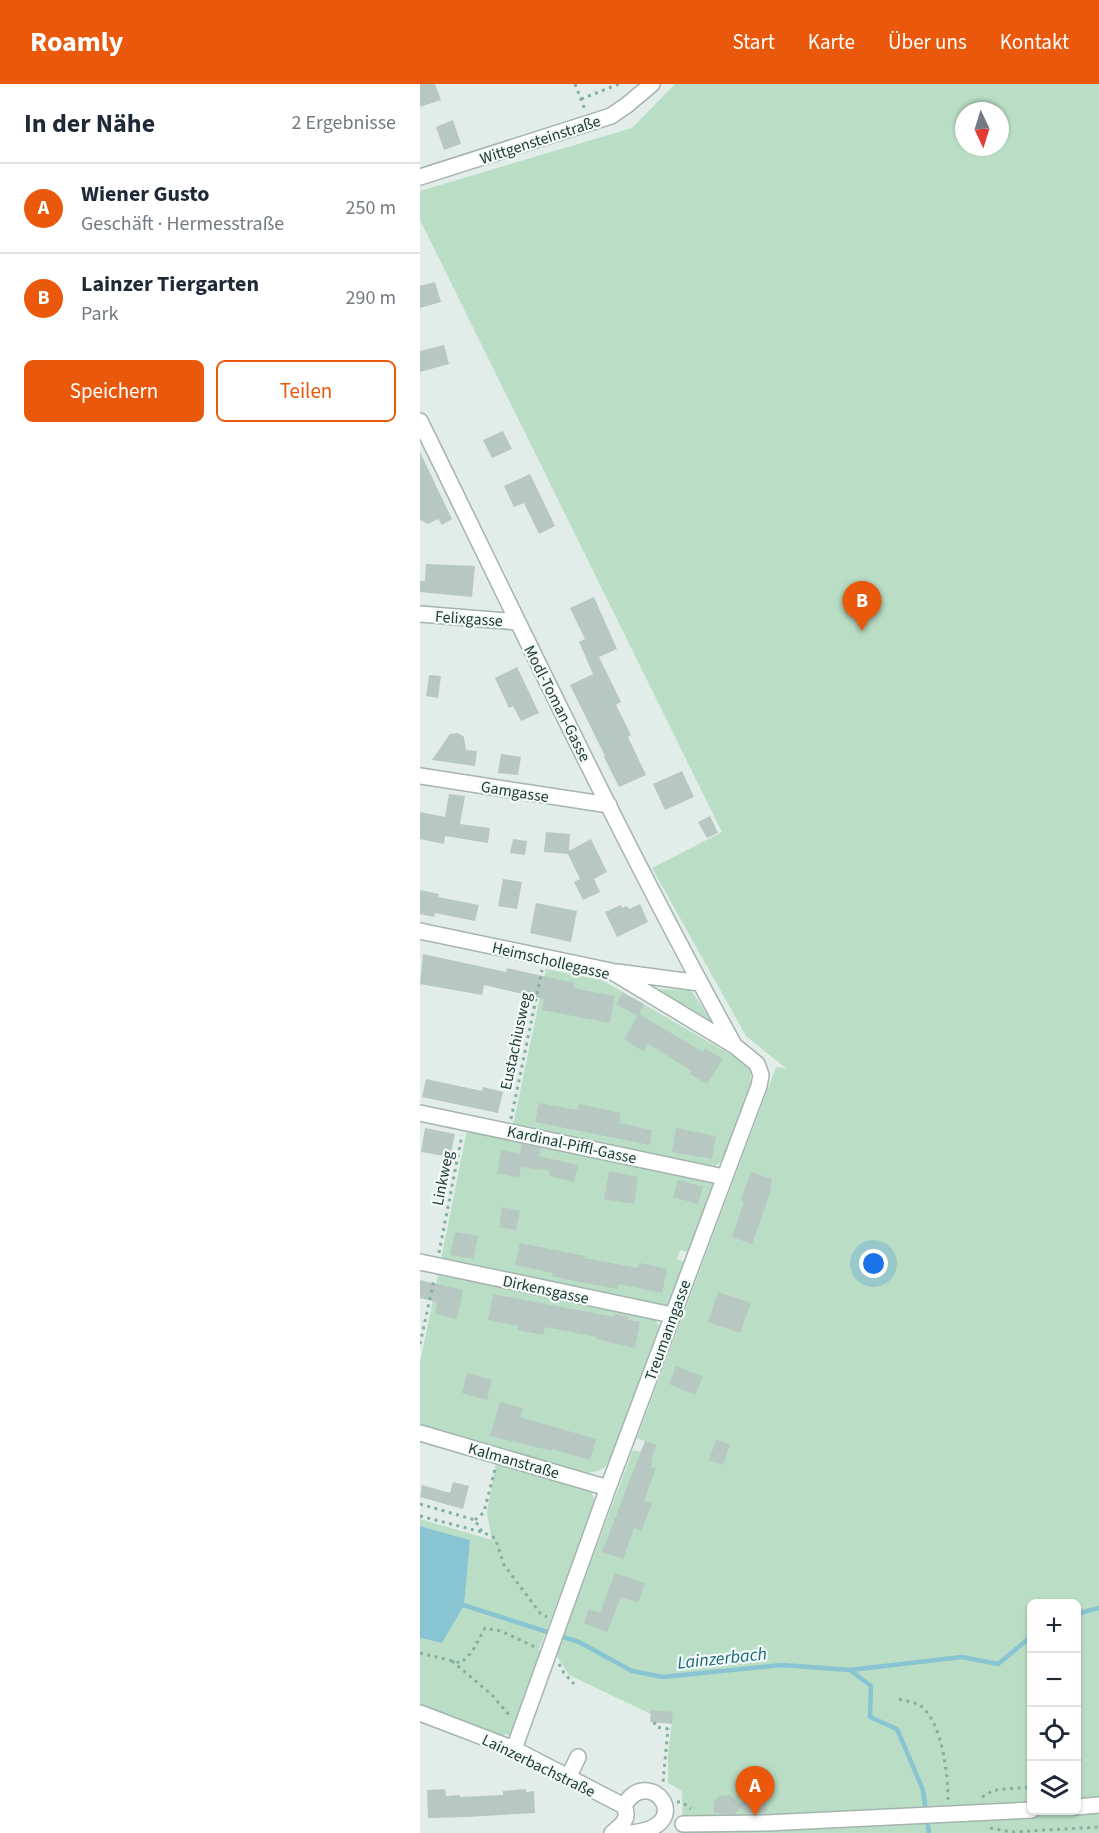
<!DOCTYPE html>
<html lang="de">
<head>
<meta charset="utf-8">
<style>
	body { margin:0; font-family:"Source Sans 3",sans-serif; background:#f2f2f3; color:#1f2937 }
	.controls { position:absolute; right:18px; bottom:18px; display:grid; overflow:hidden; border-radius:9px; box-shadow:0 2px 4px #0004 }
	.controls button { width:54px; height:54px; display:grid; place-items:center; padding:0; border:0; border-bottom:2px solid #e0e1e3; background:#fff; color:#1f2937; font:30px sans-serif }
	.compass { position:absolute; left:535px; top:18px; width:54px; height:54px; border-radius:50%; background:#fff; box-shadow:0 2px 4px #0004; rotate:176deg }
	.you { position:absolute; left:454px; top:1180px; width:21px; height:21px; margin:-15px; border:4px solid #fff; border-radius:50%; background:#1a73e8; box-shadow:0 0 0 9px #1a73e833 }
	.badge { display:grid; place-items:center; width:39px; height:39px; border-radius:50%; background:#ea580c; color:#fff; font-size:20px; font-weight:700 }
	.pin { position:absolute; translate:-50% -50px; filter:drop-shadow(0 2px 3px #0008) }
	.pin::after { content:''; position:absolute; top:32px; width:21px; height:18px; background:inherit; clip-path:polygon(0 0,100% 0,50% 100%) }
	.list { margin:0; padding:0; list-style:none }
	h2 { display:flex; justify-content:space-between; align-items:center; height:78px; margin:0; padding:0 24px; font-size:26px }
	h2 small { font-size:20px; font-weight:400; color:#747a83 }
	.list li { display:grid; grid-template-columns:39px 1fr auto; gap:18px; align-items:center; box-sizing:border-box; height:90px; padding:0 24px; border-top:2px solid #e0e1e3 }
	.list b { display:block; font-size:22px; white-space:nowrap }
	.list p { margin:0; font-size:20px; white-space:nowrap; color:#747a83 }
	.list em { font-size:20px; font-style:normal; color:#747a83 }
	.actions { display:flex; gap:12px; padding:18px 24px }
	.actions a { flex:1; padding:14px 0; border:2px solid #ea580c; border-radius:9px; text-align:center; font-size:21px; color:#ea580c }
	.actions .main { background:#ea580c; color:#fff }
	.icon { flex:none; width:33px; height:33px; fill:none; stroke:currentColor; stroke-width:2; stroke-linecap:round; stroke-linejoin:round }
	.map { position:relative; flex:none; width:679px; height:1749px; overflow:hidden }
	header { display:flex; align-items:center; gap:36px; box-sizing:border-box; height:84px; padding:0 30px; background:#ea580c; color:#fff }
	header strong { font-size:28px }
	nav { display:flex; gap:33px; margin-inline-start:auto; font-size:21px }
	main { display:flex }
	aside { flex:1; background:#fff }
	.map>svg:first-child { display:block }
</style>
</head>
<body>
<header>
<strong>Roamly</strong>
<nav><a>Start</a><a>Karte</a><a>Über uns</a><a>Kontakt</a></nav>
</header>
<main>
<aside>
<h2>In der Nähe<small>2 Ergebnisse</small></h2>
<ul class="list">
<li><span class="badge">A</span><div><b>Wiener Gusto</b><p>Geschäft · Hermesstraße</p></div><em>250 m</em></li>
<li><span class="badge">B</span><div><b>Lainzer Tiergarten</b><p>Park</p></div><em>290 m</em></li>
</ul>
<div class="actions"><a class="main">Speichern</a><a>Teilen</a></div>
</aside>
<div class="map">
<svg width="679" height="1749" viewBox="0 0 679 1749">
	<rect width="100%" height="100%" fill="#e2ece8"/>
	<path fill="#badec5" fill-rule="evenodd" d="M255,0H679V1749H263L262,1707L248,1699V1670L253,1629L231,1630L149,1591L136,1571L213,1366L221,1368L225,1357L217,1354L356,983L367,985L326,952L232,784L302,748L0,136V107L212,44ZM544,27H580V63H544ZM612,1520H656V1726H612Z
		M126,885L182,896L327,980L331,987L330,1003L303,1077L295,1082L93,1041Z
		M239,905L271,906L292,938L291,940L239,908Z
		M47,1046L292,1098L293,1103L269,1168L260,1166L257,1175L265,1178L247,1221L242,1222L21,1176Z
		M18,1191L236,1236L240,1244L190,1378C183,1386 176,1388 165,1389L0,1341V1279Z
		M76,1378L170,1405L176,1420L119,1565L122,1567L90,1652L86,1650L78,1654L0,1622V1554L22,1559L50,1456L0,1442V1435L72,1456L67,1429Z"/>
	<path fill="#89c4d2" d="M0,1442L50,1456L44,1521L22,1559L0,1554Z"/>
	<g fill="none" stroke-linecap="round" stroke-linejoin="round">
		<path stroke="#89c4d2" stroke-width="4.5" d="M40,1520L159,1558L212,1587L243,1593L362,1581L430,1586L542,1573L578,1580L612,1552
			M656,1530L679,1524
			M430,1586L451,1602L450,1633L477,1645L503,1706L509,1749"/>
	</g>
	<path fill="#b7c7c1" d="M0,0H15L21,16L0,23Z
		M33,36L41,60L24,66L16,43Z
		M15,198L21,218L0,224V202Z
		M24,261L29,280L0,288V267Z
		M83,347L92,365L72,374L63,356Z
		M0,368L32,435L22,441L18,435L8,440L0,436Z
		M110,390L135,442L119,450L104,419L94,423L84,402Z
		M6,480L55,482L52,513L0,508V497H5Z
		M174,513L197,565L179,573L201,618L196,621L211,651L208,653L226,691L199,703L184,673L185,672L150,601L173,590L159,558L165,555L150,524Z
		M97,583L119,629L101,637L93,622L89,624L75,594Z
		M9,591L21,592L18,614L6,612Z
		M38,649L44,653L46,666L57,667L55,682L12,676L30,650Z
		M81,670L101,673L98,691L78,689Z
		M262,687L274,713L245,726L233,700Z
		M29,710L45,712L40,740L70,744L68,759L25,752L24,760L0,755V728L25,733Z
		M290,732L298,749L287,754L278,738Z
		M126,748L150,750L149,767L171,755L187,788L174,795L180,808L163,816L154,798L160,795L148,770L124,768Z
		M93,755L107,757L105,771L90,769Z
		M83,795L102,798L97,825L78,822Z
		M0,806L19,810L18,813L59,821L55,837L15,829L14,833L0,830Z
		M116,819L157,827L151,858L110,849Z
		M220,820L228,838L197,853L185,828L201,821L202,824L207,822L209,825Z
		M3,870L86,888L87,884L154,899L153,904L195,912L190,939L122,926L124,915L64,901L62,911L0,900Z
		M203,909L224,920L218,932L196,920Z
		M219,930L283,968L285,964L303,975L287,1000L270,990L272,987L228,960L224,968L204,955Z
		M6,995L62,1007L63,1003L83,1008L78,1029L2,1013Z
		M119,1019L157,1026L159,1020L201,1029L199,1039L232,1046L230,1061L115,1038Z
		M5,1044L35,1050L30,1073L1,1068Z
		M256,1044L296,1052L292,1075L252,1068Z
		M102,1060L121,1064L119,1072L158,1081L154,1098L129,1092L130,1087L101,1083L99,1094L77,1089L81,1066L100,1070Z
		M189,1087L218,1093L214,1120L184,1115Z
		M331,1088L352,1095L350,1109L332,1160L312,1153L324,1118L321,1116Z
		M258,1096L283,1103L278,1120L253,1113Z
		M82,1123L100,1127L96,1146L79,1143Z
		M35,1148L58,1152L53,1175L30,1171Z
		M100,1159L165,1172L164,1174L218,1184L220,1179L247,1185L242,1209L199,1200L198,1205L154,1197L132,1192L133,1189L95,1181Z
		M0,1196L43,1206L37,1235L15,1230L17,1218L0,1214Z
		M298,1208L331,1219L320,1249L288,1238Z
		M73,1210L194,1233V1230L209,1233L208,1236L220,1238L215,1264L176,1255L177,1253L125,1243L123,1251L97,1246L98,1242L68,1236Z
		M256,1282L283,1293L275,1311L249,1300Z
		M47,1289L72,1296L67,1316L42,1309Z
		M80,1318L103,1324L100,1333L176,1355L170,1376L132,1365V1367L70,1352Z
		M296,1356L310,1360L303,1381L289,1376Z
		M225,1357L237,1361L231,1376L233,1377L231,1383L236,1384L224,1417L232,1420L221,1447L214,1444L203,1475L182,1468Z
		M33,1398L49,1402L43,1425L0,1413L2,1401L30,1409Z
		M195,1489L225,1499L218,1519L201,1513L187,1548L164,1539L169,1525L180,1529Z
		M231,1626L253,1628L252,1640L230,1638Z
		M25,1705L26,1712L40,1711V1713L83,1711V1707L106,1705V1708L114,1707L115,1729L47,1733L8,1734L7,1706Z
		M340,1710L346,1716L347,1727L344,1729H326L320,1724L315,1730L294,1729V1718L299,1712L310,1711L320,1720L329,1711Z"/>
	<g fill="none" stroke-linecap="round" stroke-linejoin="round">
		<g stroke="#a4b4af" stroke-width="18">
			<path id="minor" d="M0,93L191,32L207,21L232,0
				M0,337C102,545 201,756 313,959
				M0,530L98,538
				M0,692L189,721
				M0,847L191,887L315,962L337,980L341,991L339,1002L188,1404L94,1665
				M197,888L280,899
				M0,1029L304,1093
				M0,1178L252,1231
				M0,1349L188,1404
				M0,1629L94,1665L204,1722
				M148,1694L158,1673
				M204,1722C228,1678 280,1742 211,1749
				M656,1723L679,1721
				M263,1740L346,1739L612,1726
				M192,1749C202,1741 210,1735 204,1722"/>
		</g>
		<path stroke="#82b0a3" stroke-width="3" stroke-dasharray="3 4.5" stroke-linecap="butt" d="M155,0L165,26
			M161,15L199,0
			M91,1035L122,886
			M19,1169L42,1051
			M0,1260L14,1196
			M0,1420L55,1436L62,1448
			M0,1432L62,1448L75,1454L84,1481L120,1529L127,1533
			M55,1436L64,1428L75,1385
			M0,1569L41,1579L52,1568L65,1544L81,1547L115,1563
			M32,1577L72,1611L90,1632
			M139,1580L144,1589L154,1600
			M479,1615C485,1617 496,1618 501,1622C523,1640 528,1692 528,1717
			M234,1638L236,1643L248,1645L243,1698
			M562,1713L574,1706L612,1703
			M257,1718H262L271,1725
			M570,1744L592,1748L679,1743"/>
		<use href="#minor" stroke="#fff" stroke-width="15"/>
	</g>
	<g text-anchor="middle" stroke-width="4.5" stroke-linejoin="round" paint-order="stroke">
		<g font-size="16" fill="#213d37" stroke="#f2f9f6">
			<text transform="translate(120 55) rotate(-18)" y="6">Wittgensteinstraße</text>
			<text transform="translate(49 534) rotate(4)" y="6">Felixgasse</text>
			<text transform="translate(138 619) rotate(63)" y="6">Modl-Toman-Gasse</text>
			<text transform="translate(95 707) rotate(9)" y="6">Gamgasse</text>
			<text transform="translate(131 876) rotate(13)" y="6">Heimschollegasse</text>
			<text transform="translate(95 957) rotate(-78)" y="6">Eustachiusweg</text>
			<text transform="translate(152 1060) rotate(12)" y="6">Kardinal-Piffl-Gasse</text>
			<text transform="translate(22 1094) rotate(-79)" y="6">Linkweg</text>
			<text transform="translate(126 1205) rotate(12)" y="6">Dirkensgasse</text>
			<text transform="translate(247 1246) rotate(-70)" y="6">Treumanngasse</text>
			<text transform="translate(94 1376) rotate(16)" y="6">Kalmanstraße</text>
			<text transform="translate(119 1681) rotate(26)" y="6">Lainzerbachstraße</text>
		</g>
		<g font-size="18" font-style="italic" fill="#1b677a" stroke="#f2f9f6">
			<text transform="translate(302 1574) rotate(-6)" y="6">Lainzerbach</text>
		</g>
	</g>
</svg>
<div class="controls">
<button>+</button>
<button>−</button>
<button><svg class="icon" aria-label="locate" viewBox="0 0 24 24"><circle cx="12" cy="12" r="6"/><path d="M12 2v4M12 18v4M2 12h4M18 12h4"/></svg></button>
<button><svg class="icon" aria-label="layers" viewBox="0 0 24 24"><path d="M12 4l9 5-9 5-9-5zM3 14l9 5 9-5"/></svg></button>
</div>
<svg class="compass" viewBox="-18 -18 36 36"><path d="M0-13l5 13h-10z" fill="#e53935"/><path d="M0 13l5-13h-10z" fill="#747a83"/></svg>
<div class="you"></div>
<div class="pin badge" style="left:335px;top:1732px">A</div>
<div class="pin badge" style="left:442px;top:547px">B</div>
</div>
</main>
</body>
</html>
